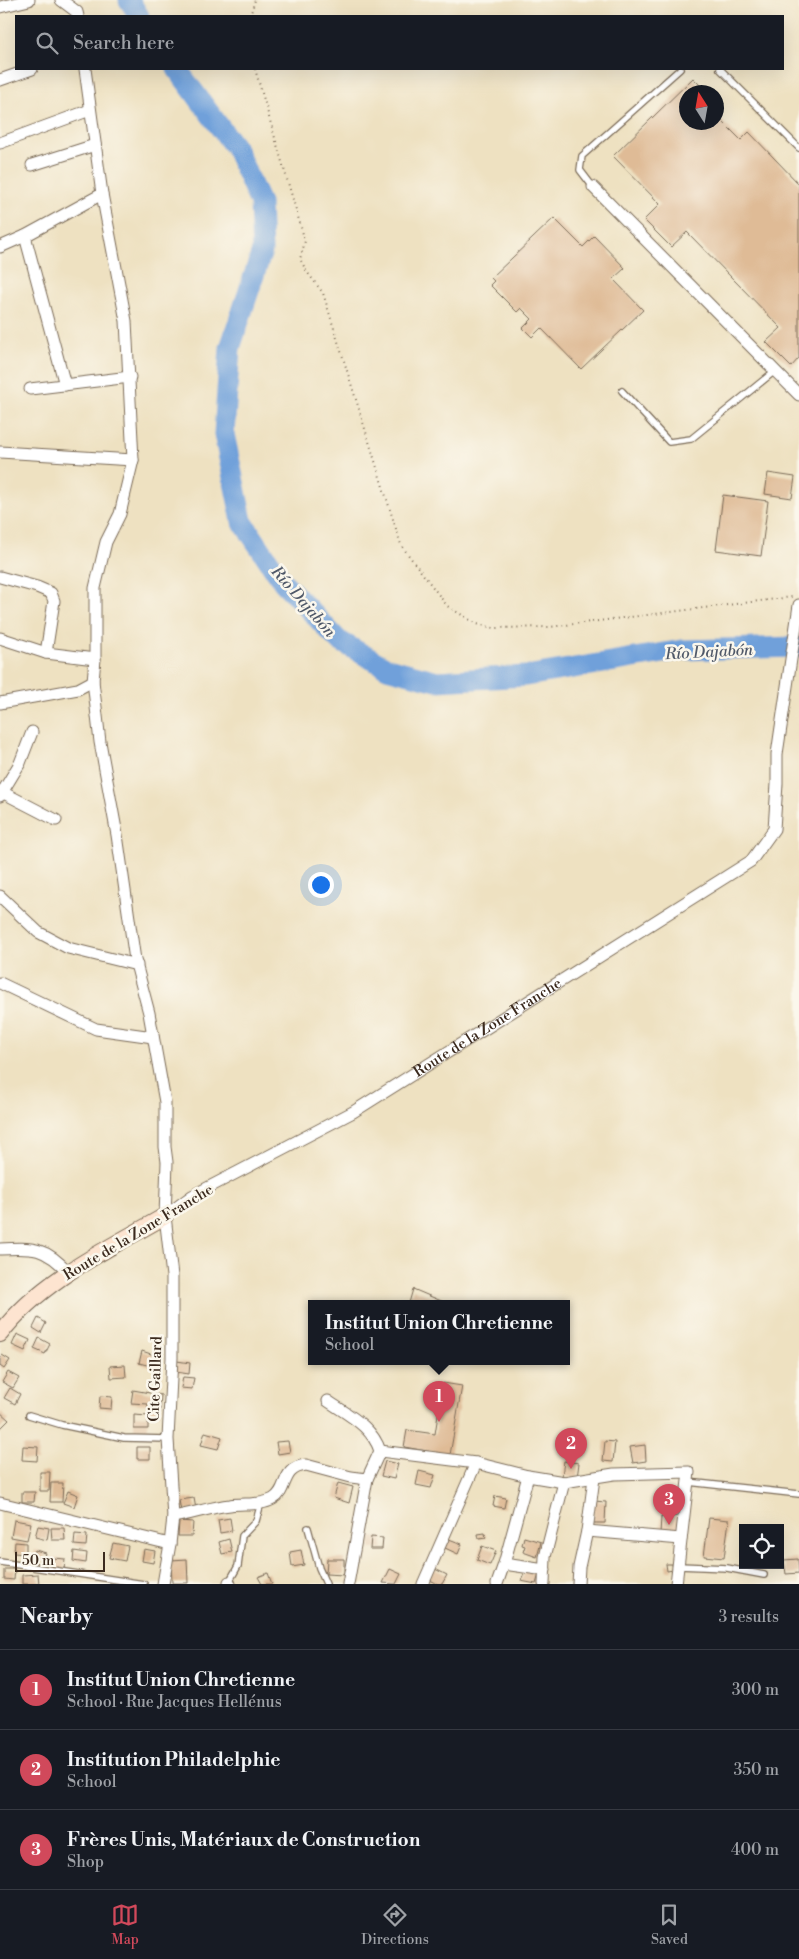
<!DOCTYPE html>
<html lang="en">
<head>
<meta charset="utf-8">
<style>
	body { margin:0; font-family:"Libre Bodoni",serif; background:#242831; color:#f1f3f6 }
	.controls { position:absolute; right:15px; bottom:15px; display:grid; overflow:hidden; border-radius:0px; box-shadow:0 5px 20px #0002 }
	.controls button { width:45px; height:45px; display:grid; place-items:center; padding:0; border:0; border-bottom:1px solid #363941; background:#171b24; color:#f1f3f6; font:25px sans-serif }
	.compass { position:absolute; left:679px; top:85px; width:45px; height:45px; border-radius:50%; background:#171b24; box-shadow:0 5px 20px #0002; rotate:349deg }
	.scale { position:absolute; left:15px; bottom:12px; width:90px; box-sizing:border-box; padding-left:5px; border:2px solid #3b2a1e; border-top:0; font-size:14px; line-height:18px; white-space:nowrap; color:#3b2a1e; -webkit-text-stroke:4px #fbf7ec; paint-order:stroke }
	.you { position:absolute; left:320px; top:884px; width:18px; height:18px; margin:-12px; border:4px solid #fff; border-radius:50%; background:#1a73e8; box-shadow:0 0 0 8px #1a73e833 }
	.badge { display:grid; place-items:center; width:32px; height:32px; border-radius:50%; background:#d1495b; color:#fff; font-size:16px; font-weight:700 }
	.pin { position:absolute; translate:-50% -41px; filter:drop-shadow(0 1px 2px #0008) }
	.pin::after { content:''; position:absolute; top:26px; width:18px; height:15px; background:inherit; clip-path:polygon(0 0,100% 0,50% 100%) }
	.popup { position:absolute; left:308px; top:1300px; width:262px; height:65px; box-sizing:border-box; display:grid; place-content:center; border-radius:0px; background:#171b24; filter:drop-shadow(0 1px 4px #0005); font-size:16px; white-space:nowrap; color:#9ea1a6 }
	.popup b { font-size:19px; color:#f1f3f6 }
	.popup::after { content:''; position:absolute; left:50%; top:100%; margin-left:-10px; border:10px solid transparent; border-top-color:#171b24 }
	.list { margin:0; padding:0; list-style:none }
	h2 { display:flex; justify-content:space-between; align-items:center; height:65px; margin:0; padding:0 20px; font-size:21px }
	h2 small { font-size:16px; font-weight:400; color:#9ea1a6 }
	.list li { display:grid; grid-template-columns:32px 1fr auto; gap:15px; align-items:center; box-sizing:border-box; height:80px; padding:0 20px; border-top:1px solid #363941 }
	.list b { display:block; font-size:19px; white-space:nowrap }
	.list p { margin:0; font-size:16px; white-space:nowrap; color:#9ea1a6 }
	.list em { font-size:16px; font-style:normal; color:#9ea1a6 }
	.icon { flex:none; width:28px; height:28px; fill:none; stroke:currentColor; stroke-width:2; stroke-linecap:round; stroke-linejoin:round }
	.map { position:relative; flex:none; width:799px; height:1584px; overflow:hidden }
	.search { position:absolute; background:#171b24; box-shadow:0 5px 20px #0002; left:15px; right:15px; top:15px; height:55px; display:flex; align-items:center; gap:12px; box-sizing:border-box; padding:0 18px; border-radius:0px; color:#9ea1a6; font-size:19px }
	.sheet { height:305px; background:#171b24 }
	nav { display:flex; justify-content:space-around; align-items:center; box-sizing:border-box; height:70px; border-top:1px solid #363941; background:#171b24; font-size:14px; color:#9ea1a6 }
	nav a { display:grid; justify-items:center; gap:2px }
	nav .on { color:#d1495b }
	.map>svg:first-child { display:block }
</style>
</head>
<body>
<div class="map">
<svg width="799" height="1584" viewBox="0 0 799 1584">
	<rect width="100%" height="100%" fill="#fbf7ec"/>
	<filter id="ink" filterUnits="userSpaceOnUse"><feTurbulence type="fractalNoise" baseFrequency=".02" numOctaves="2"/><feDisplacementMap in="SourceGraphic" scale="10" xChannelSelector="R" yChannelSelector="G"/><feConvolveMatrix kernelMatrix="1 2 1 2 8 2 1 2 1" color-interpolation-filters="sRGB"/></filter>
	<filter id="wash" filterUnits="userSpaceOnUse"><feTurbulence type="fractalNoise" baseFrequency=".0096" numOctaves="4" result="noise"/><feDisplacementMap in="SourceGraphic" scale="20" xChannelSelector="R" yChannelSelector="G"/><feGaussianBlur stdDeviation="1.12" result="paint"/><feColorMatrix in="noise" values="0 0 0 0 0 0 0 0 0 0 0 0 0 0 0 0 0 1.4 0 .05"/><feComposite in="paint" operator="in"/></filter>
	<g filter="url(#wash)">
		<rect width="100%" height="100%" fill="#eee1c1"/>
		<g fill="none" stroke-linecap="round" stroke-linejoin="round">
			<path stroke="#70a0da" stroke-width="21" d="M129,0L139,16
				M177,69L236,149L260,203L262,251L230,348L224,434L242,521L283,582L338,640L387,668L437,681L526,676L682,650L799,647"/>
		</g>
		<g id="blocks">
			<path fill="#dfbb96" d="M693,78L707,92H686V122H716V115L741,140L749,132L799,184V358L791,367L766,342L781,328L687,232L671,247L644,220L660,204L613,156Z
				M554,218L583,247L594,236L625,268L613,279L643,310L581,369L541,328L532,337L523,328L532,319L521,308L517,312L490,285L494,281L491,278Z
				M768,473L795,477L792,498L765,494Z
				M723,495L768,501L761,556L716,550Z
				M413,1289L446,1303H409Z
				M38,1318L46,1323L41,1333L33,1328Z
				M17,1334L30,1340L25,1351L12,1345Z
				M39,1338L50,1344L45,1354L34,1349Z
				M142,1351L154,1355L151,1366L139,1363Z
				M2,1355L10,1360L4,1369L0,1366V1357Z
				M177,1361L190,1363L189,1374L176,1372Z
				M125,1365L126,1377L111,1378L110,1366Z
				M8,1372L19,1378L13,1388L2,1382Z
				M183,1377L194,1378L192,1389L181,1388Z
				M443,1383L462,1386L450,1455L404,1447L407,1430L435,1434Z
				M10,1388L20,1394L15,1404L4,1398Z
				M133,1390L161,1395L160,1414L148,1412V1404L131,1403Z
				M100,1396L112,1397L111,1409L99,1408Z
				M0,1412L9,1420L0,1429Z
				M134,1415L148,1416V1429H134Z
				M205,1432L222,1437L218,1449L201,1445Z
				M288,1441L290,1452L278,1454L276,1442Z
				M605,1441L615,1442L613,1462L603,1461Z
				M645,1445L646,1461L633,1463L630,1447Z
				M23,1446L38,1447L37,1461L22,1460Z
				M137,1447H150V1459H137Z
				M385,1461L398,1464L394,1479L381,1476Z
				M564,1461L579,1463L577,1478L562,1476Z
				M419,1471L435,1475L431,1488L416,1485Z
				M40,1472H50L49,1491H40Z
				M51,1483H63L62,1502H50Z
				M338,1483L353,1487L349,1503L334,1498Z
				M68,1491L78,1495L74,1507L63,1503Z
				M22,1492H35L34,1502H22Z
				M495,1496L506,1498L504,1508L493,1506Z
				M194,1498L196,1509L181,1511L179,1500Z
				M594,1501L606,1502L605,1523H593Z
				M679,1516V1534H660L661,1517Z
				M230,1518L232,1531L220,1533L218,1520Z
				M709,1518L729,1520L724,1558L704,1556Z
				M14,1520L31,1523L27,1540L11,1537Z
				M179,1521L193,1522L192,1536H178Z
				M38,1526L49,1528L47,1540L35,1537Z
				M51,1528H64L65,1540H52Z
				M485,1533L486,1538L479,1539L478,1534Z
				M75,1534L87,1535L86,1546L74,1545Z
				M371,1537L383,1538L382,1549H370Z
				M524,1537L541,1542L537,1557L523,1552L525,1546L522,1545Z
				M229,1539L232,1552L222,1554L219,1542Z
				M449,1539L462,1544L458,1554L445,1548Z
				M15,1542L26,1543V1554L14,1553Z
				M113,1543L128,1546L125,1561L109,1558Z
				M482,1546L496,1551L490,1565L477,1560Z
				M144,1549L155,1551L153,1563L142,1561Z
				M35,1550L46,1553L42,1564L32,1561Z
				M301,1550L304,1565L292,1567L290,1552Z
				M74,1551L87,1553L86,1563L73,1561Z
				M53,1558L65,1559L64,1570H52Z
				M187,1559L188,1583H172L171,1560Z
				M327,1559H344V1575L326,1574Z
				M798,1559L799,1573L786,1574L784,1560Z
				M666,1564H672L673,1570L667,1571Z
				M433,1568L447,1575L442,1584H438L428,1579Z
				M4,1569H15L14,1580L4,1579Z
				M390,1569L401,1574L396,1584L383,1583Z
				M526,1569L539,1574L536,1584L521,1581Z
				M268,1573L272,1584H262L258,1577Z
				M38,1574L39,1584H22V1575Z"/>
		</g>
	</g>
	<g filter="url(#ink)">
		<use href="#blocks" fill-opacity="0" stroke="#7a6a57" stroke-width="1"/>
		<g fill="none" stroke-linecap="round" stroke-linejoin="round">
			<g stroke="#7a6a57" stroke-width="8">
				<path id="lane" d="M720,69L799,148
					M593,187L580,170L582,156L680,69
					M622,391L669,442L691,439L776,370
					M29,1415L62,1425L124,1438L168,1439
					M688,1482L799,1494
					M308,1528L319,1568L326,1584
					M0,1562L144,1584
					M679,1566L727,1568L764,1575
					M229,1582L238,1566L242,1536L256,1521L261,1503"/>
			</g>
			<g stroke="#7a6a57" stroke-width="13">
				<g id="street">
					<path d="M61,0L77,12L78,16"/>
					<path d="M0,7L29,0"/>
					<path d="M0,80L32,69"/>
					<path d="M0,143L90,110"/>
					<path d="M32,165L95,145"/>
					<path d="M593,187L799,395"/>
					<path d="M102,194L126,321L133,460L120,514L106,542L95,588V659L93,681L100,742L117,835L135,960L149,1013L165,1102V1147L167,1162L165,1216L172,1276V1358L168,1439L173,1517L170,1544L163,1584"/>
					<path d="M25,236L65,385"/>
					<path d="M0,247L25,236L102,194L85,69"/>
					<path d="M30,389L130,377"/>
					<path d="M0,452L133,460"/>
					<path d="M0,577L37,587L51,593L54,601L46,653"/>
					<path d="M0,638L46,653L95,659"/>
					<path d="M0,703L78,689L93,681"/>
					<path d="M0,791L56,820"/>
					<path d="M0,796L20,763L32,732"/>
					<path d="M0,896L38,932L68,948L137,965"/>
					<path d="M0,983L96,1029L153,1037"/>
					<path id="s1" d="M165,1216L192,1196L353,1112L751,861L774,829L777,784V754L799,605"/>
					<path d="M0,1249C33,1247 46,1247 69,1273"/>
					<path d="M328,1401C348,1415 372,1426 380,1451"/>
					<path d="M380,1451L476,1463L528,1476L564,1482L614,1474L689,1472L676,1584"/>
					<path d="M528,1476L504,1564L545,1570"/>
					<path d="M0,1503L170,1544"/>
					<path d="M173,1517C192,1514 211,1507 230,1505C244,1503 261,1506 273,1499C289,1490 280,1468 306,1465L351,1477L367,1479"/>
					<path d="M587,1531L681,1539"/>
					<path d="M229,1582L230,1584"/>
					<path d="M348,1584L367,1479L380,1451"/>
					<path d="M423,1584L476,1463"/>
					<path d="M497,1584L504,1564"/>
					<path d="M544,1584L545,1557L564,1482"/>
					<path d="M578,1584L579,1567L587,1531L594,1478"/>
				</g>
			</g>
			<g stroke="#7a6a57" stroke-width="18">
				<path id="secondary" d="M0,1334C41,1280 108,1249 165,1216"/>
			</g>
			<path stroke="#7a6a57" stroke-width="2" stroke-dasharray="1 4" stroke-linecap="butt" d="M250,16L255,0
				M255,69L305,241L300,259L307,272L323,293L401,545L447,606L477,624L494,628L550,627L792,597"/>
			<use href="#lane" stroke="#fff" stroke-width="5.5"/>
			<use href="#street" stroke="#fff" stroke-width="11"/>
			<use href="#secondary" stroke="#fde4d0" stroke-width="16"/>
		</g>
	</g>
	<g text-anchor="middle" stroke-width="5" stroke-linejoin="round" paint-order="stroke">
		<g font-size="15" fill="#3b2a1e" stroke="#fbf7ec">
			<text dy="5" stroke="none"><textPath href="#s1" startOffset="374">Route de la Zone Franche</textPath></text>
			<text transform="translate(138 1232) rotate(-31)" y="5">Route de la Zone Franche</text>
			<text transform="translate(155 1379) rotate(-88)" y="5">Cite Gaillard</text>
		</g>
		<g font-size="16" font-style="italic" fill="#505969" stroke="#fbf7ec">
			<text transform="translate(304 601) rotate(49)" y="6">Río Dajabón</text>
			<text transform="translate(709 651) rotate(-3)" y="6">Río Dajabón</text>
		</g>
	</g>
</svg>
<div class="controls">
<button><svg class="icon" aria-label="locate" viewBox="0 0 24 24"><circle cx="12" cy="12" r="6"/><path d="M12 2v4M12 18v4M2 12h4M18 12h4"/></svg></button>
</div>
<svg class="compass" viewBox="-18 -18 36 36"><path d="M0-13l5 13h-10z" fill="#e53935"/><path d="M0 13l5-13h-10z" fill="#9ea1a6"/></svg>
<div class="scale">50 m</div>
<div class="you"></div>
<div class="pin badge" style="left:439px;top:1422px">1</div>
<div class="popup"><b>Institut Union Chretienne</b>School</div>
<div class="pin badge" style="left:571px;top:1469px">2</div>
<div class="pin badge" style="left:669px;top:1525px">3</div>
<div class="search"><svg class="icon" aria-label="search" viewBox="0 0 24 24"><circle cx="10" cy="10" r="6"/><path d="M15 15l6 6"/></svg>Search here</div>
</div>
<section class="sheet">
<h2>Nearby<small>3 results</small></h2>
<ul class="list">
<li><span class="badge">1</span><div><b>Institut Union Chretienne</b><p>School · Rue Jacques Hellénus</p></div><em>300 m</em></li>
<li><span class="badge">2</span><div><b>Institution Philadelphie</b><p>School</p></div><em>350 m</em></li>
<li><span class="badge">3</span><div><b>Frères Unis, Matériaux de Construction</b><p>Shop</p></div><em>400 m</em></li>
</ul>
</section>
<nav>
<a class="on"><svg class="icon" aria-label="map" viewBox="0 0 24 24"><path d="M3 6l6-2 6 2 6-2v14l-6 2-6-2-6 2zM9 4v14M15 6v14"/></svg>Map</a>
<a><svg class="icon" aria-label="directions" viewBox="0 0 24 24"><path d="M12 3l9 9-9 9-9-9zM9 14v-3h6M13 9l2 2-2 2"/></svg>Directions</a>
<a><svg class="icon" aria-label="saved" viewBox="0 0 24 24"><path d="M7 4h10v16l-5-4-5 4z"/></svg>Saved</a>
</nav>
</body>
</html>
